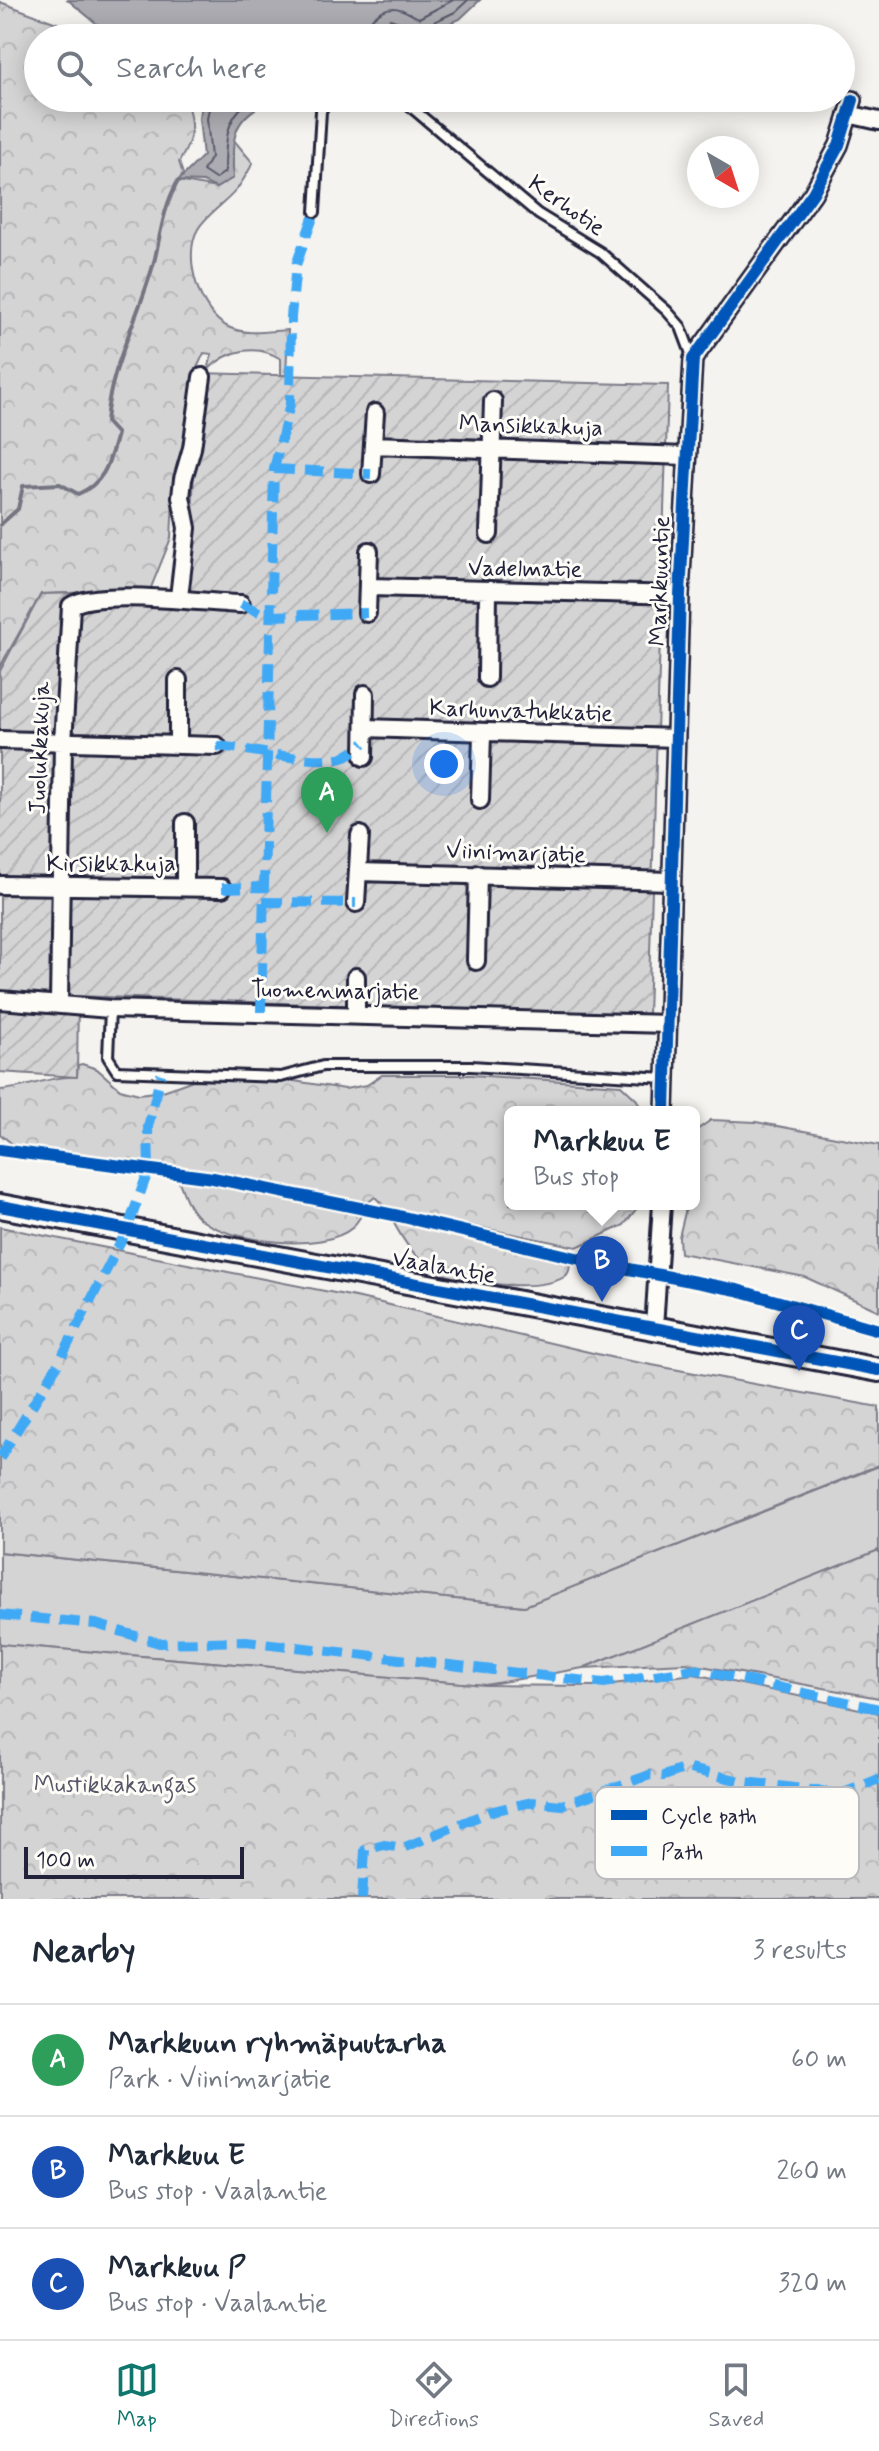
<!DOCTYPE html>
<html lang="en">
<head>
<meta charset="utf-8">
<style>
	body { margin:0; font-family:Mynerve,sans-serif; background:#f6f6f7; color:#1f2937 }
	.compass { position:absolute; left:687px; top:136px; width:72px; height:72px; border-radius:50%; background:#fff; box-shadow:0 4px 20px #0003; rotate:141deg }
	.scale { position:absolute; left:24px; bottom:20px; width:220px; box-sizing:border-box; padding-left:8px; border:4px solid #22223b; border-top:0; font-size:22px; line-height:28px; white-space:nowrap; color:#22223b; -webkit-text-stroke:6px #fdfcf7; paint-order:stroke }
	.you { position:absolute; left:444px; top:764px; width:28px; height:28px; margin:-20px; border:6px solid #fff; border-radius:50%; background:#1a73e8; box-shadow:0 0 0 12px #1a73e833 }
	.badge { display:grid; place-items:center; width:52px; height:52px; border-radius:50%; background:#0f766e; color:#fff; font-size:26px; font-weight:700 }
	.pin { position:absolute; translate:-50% -66px; filter:drop-shadow(0 2px 4px #0008) }
	.pin::after { content:''; position:absolute; top:42px; width:28px; height:24px; background:inherit; clip-path:polygon(0 0,100% 0,50% 100%) }
	.popup { position:absolute; left:504px; top:1106px; width:196px; height:104px; box-sizing:border-box; display:grid; place-content:center; border-radius:12px; background:#fff; filter:drop-shadow(0 2px 6px #0005); font-size:26px; white-space:nowrap; color:#747a83 }
	.popup b { font-size:30px; color:#1f2937 }
	.popup::after { content:''; position:absolute; left:50%; top:100%; margin-left:-16px; border:16px solid transparent; border-top-color:#fff }
	.list { margin:0; padding:0; list-style:none }
	h2 { display:flex; justify-content:space-between; align-items:center; height:104px; margin:0; padding:0 32px; font-size:34px }
	h2 small { font-size:26px; font-weight:400; color:#747a83 }
	.list li { display:grid; grid-template-columns:52px 1fr auto; gap:24px; align-items:center; box-sizing:border-box; height:112px; padding:0 32px; border-top:2px solid #e0e1e3 }
	.list b { display:block; font-size:30px; white-space:nowrap }
	.list p { margin:0; font-size:26px; white-space:nowrap; color:#747a83 }
	.list em { font-size:26px; font-style:normal; color:#747a83 }
	.icon { flex:none; width:44px; height:44px; fill:none; stroke:currentColor; stroke-width:2; stroke-linecap:round; stroke-linejoin:round }
	.map { position:relative; flex:none; width:879px; height:1899px; overflow:hidden }
	.search { position:absolute; background:#fff; box-shadow:0 4px 20px #0003; left:24px; right:24px; top:24px; height:88px; display:flex; align-items:center; gap:20px; box-sizing:border-box; padding:0 28px; border-radius:44px; color:#747a83; font-size:30px }
	.sheet { height:440px; background:#fff }
	nav { display:flex; justify-content:space-around; align-items:center; box-sizing:border-box; height:112px; border-top:2px solid #e0e1e3; background:#fff; font-size:22px; color:#747a83 }
	nav a { display:grid; justify-items:center; gap:4px }
	nav .on { color:#0f766e }
	.map>svg:first-child { display:block }
</style>
</head>
<body>
<div class="map">
<svg width="879" height="1899" viewBox="0 0 879 1899">
	<defs>
		<pattern id="forest-crowns" width="20" height="18" patternUnits="userSpaceOnUse" patternTransform="scale(2)"><rect width="20" height="18" fill="#d5d4d5"/><path d="M2 6a3 3 0 1 1 6 0M12 15a3 3 0 1 1 6 0" fill="none" stroke="#b7b6b8"/></pattern>
		<pattern id="garden-furrows" width="10" height="10" patternUnits="userSpaceOnUse" patternTransform="scale(2)"><rect width="10" height="10" fill="#d5d4d5"/><path d="M-1 1l2-2M0 10L10 0M9 11l2-2" fill="none" stroke="#b7b6b8"/></pattern>
	</defs>
	<rect width="100%" height="100%" fill="#f4f3ef"/>
	<filter id="ink" filterUnits="userSpaceOnUse"><feTurbulence type="fractalNoise" baseFrequency=".0125" numOctaves="2"/><feDisplacementMap in="SourceGraphic" scale="16" xChannelSelector="R" yChannelSelector="G"/><feConvolveMatrix kernelMatrix="1 2 1 2 8 2 1 2 1" color-interpolation-filters="sRGB"/></filter>
	<g filter="url(#ink)">
		<path fill="#d5d4d5" stroke="#7c7b88" stroke-width="2" d="M879,1466V1550L583,1668L485,1685L0,1644V1552L524,1606Z"/>
		<path fill="url(#forest-crowns)" stroke="#7c7b88" stroke-width="2" d="M0,2L97,38H38V98H185C194,123 194,139 179,162L183,174L178,181L216,188L233,178V139L253,163C248,172 243,181 237,189C226,203 207,214 198,229C182,256 199,313 228,327C247,336 268,331 288,330L286,375H281V359C257,343 227,350 208,370L212,354L204,353L194,374L184,446L174,478L171,538L150,590L41,594L0,667Z
			M82,1064L97,1069L120,1089L139,1094L163,1091L193,1080L294,1081L345,1089L367,1085L382,1075H471L621,1085L637,1100L642,1112H510V1204H640L624,1225L577,1247L386,1208L375,1197L366,1204L214,1173L15,1146L0,1134V1090C27,1089 50,1075 77,1077L78,1065Z
			M711,1120L756,1122L879,1145V1311L805,1277L680,1253L679,1237L687,1204H694V1132Z
			M178,1179L363,1213C360,1217 356,1224 352,1228C323,1253 232,1242 203,1221C189,1212 184,1194 178,1179Z
			M391,1218L570,1260C570,1267 570,1273 564,1277C540,1292 466,1284 441,1273C415,1261 404,1242 391,1218Z
			M0,1227L360,1298L614,1358L879,1407V1465L525,1606L0,1552Z
			M879,1550V1698L685,1663L583,1668Z
			M0,1644L485,1685L596,1686L694,1674L879,1713V1899H0Z"/>
		<path fill="url(#garden-furrows)" stroke="#7c7b88" stroke-width="2" d="M198,373L668,385L648,1016L78,996L77,1077L0,1072V671L41,594L189,591Z"/>
		<path fill="#acacb2" stroke="#757582" stroke-width="2" d="M68,0H480L460,19L418,38L394,26L377,38H114Z
			M204,98H275C232,118 232,133 233,178L216,188L203,182L178,181L203,156L199,118Z"/>
		<g fill="none" stroke-linecap="round" stroke-linejoin="round">
			<path stroke="#59596b" stroke-width="2" d="M363,38C364,24 379,8 394,8C403,8 411,15 419,18L453,0
				M373,38L375,30L390,19L419,29L455,12L468,0
				M211,98L207,119L211,157L203,171L215,179L225,172C225,142 225,112 256,98"/>
			<path stroke="#757582" stroke-width="4" d="M0,525L18,509L23,486L60,484L78,494C106,482 109,462 117,434L106,422C110,365 141,314 155,258C161,231 164,206 178,181"/>
			<g stroke="#22223b" stroke-width="14">
				<path id="lane" d="M400,98L538,214L600,252L667,311L681,327L693,359
					M315,212L321,111L328,98
					M110,1009L108,1057L117,1071L281,1077L323,1066H471L665,1078"/>
			</g>
			<g stroke="#22223b" stroke-width="22">
				<path id="street" d="M848,114L879,121
					M373,445L686,456
					M371,474L375,413
					M489,534L493,401
					M370,587L680,595
					M179,597L187,528L181,497L183,479L192,448L202,377
					M367,613L369,551
					M487,678L488,592
					M365,728L676,738
					M0,740L217,746
					M178,745V680
					M364,757L365,694
					M480,800L482,734
					M359,872L671,881
					M0,885L222,888
					M185,887V823
					M356,903L360,835
					M476,961L478,874
					M0,1000L110,1009L668,1024
					M59,1002L63,743L71,606C96,588 206,603 241,604
					M356,1014V977
					M665,1112L680,595L693,359L813,193L839,145L853,100
					M654,1328L662,1204"/>
			</g>
			<g stroke="#22223b" stroke-width="28">
				<path id="secondary" d="M0,1206L879,1370"/>
			</g>
			<use href="#lane" stroke="#fdfcf7" stroke-width="8"/>
			<use href="#street" stroke="#fdfcf7" stroke-width="16"/>
			<use href="#secondary" stroke="#fdfcf7" stroke-width="22"/>
			<path stroke="#3fa9f5" stroke-width="10" stroke-dasharray="20 10" stroke-linecap="butt" d="M274,469L371,474
				M241,604L268,616L367,613
				M217,746C253,749 309,765 343,757C350,755 358,748 364,743
				M222,888L263,887
				M263,902L356,903
				M261,1012L274,469L290,404L291,317L296,265L315,212
				M0,1458L58,1364L127,1230L149,1169L148,1127L161,1074
				M0,1615L96,1624L159,1643L246,1641L604,1683L694,1669L879,1709
				M362,1899L365,1850L384,1845L403,1848L489,1812L532,1802L562,1805L650,1775L664,1776L686,1768L740,1781L841,1794L879,1779"/>
			<g stroke="#fdfcf7" stroke-width="17">
				<path id="cycleway" d="M665,1112L680,595L693,359L813,193L839,145L853,100
					M0,1150L213,1178L399,1216L593,1262L737,1290L879,1330
					M0,1206L879,1370"/>
			</g>
			<use href="#cycleway" stroke="#0057b8" stroke-width="12"/>
		</g>
	</g>
	<g text-anchor="middle" stroke-width="6" stroke-linejoin="round" paint-order="stroke">
		<g font-size="24" fill="#22223b" stroke="#fdfcf7">
			<text transform="translate(567 205) rotate(35)" y="8">Kerhotie</text>
			<text transform="translate(531 425) rotate(2)" y="8">Mansikkakuja</text>
			<text transform="translate(525 568) rotate(1)" y="8">Vadelmatie</text>
			<text transform="translate(659 581) rotate(-88)" y="8">Markkuuntie</text>
			<text transform="translate(521 710) rotate(2)" y="8">Karhunvatukkatie</text>
			<text transform="translate(39 748) rotate(-88)" y="8">Juolukkakuja</text>
			<text transform="translate(516 852) rotate(2)" y="8">Viinimarjatie</text>
			<text x="111" y="871">Kirsikkakuja</text>
			<text transform="translate(335 990) rotate(1)" y="8">Tuomenmarjatie</text>
			<text transform="translate(444 1266) rotate(10)" y="8">Vaalantie</text>
		</g>
		<g font-size="24" fill="#585769" stroke="#fdfcf7">
			<text x="115" y="1792">Mustikkakangas</text>
		</g>
	</g>
	<rect x="595" y="1787" width="264" height="92" rx="12" fill="#fdfcf7" stroke="#bbbbbf" stroke-width="2"/>
	<rect x="611" y="1810" width="36" height="10" fill="#0057b8"/>
	<rect x="611" y="1846" width="36" height="10" fill="#3fa9f5"/>
	<g font-size="22" fill="#22223b">
		<text x="661" y="1823">Cycle path</text>
		<text x="661" y="1859">Path</text>
	</g>
</svg>
<svg class="compass" viewBox="-18 -18 36 36"><path d="M0-13l5 13h-10z" fill="#e53935"/><path d="M0 13l5-13h-10z" fill="#747a83"/></svg>
<div class="scale">100 m</div>
<div class="you"></div>
<div class="pin badge" style="left:327px;top:833px;background:#2e9e5b">A</div>
<div class="pin badge" style="left:602px;top:1302px;background:#1a4fb4">B</div>
<div class="popup"><b>Markkuu E</b>Bus stop</div>
<div class="pin badge" style="left:799px;top:1371px;background:#1a4fb4">C</div>
<div class="search"><svg class="icon" aria-label="search" viewBox="0 0 24 24"><circle cx="10" cy="10" r="6"/><path d="M15 15l6 6"/></svg>Search here</div>
</div>
<section class="sheet">
<h2>Nearby<small>3 results</small></h2>
<ul class="list">
<li><span class="badge" style="background:#2e9e5b">A</span><div><b>Markkuun ryhmäpuutarha</b><p>Park · Viinimarjatie</p></div><em>60 m</em></li>
<li><span class="badge" style="background:#1a4fb4">B</span><div><b>Markkuu E</b><p>Bus stop · Vaalantie</p></div><em>260 m</em></li>
<li><span class="badge" style="background:#1a4fb4">C</span><div><b>Markkuu P</b><p>Bus stop · Vaalantie</p></div><em>320 m</em></li>
</ul>
</section>
<nav>
<a class="on"><svg class="icon" aria-label="map" viewBox="0 0 24 24"><path d="M3 6l6-2 6 2 6-2v14l-6 2-6-2-6 2zM9 4v14M15 6v14"/></svg>Map</a>
<a><svg class="icon" aria-label="directions" viewBox="0 0 24 24"><path d="M12 3l9 9-9 9-9-9zM9 14v-3h6M13 9l2 2-2 2"/></svg>Directions</a>
<a><svg class="icon" aria-label="saved" viewBox="0 0 24 24"><path d="M7 4h10v16l-5-4-5 4z"/></svg>Saved</a>
</nav>
</body>
</html>
